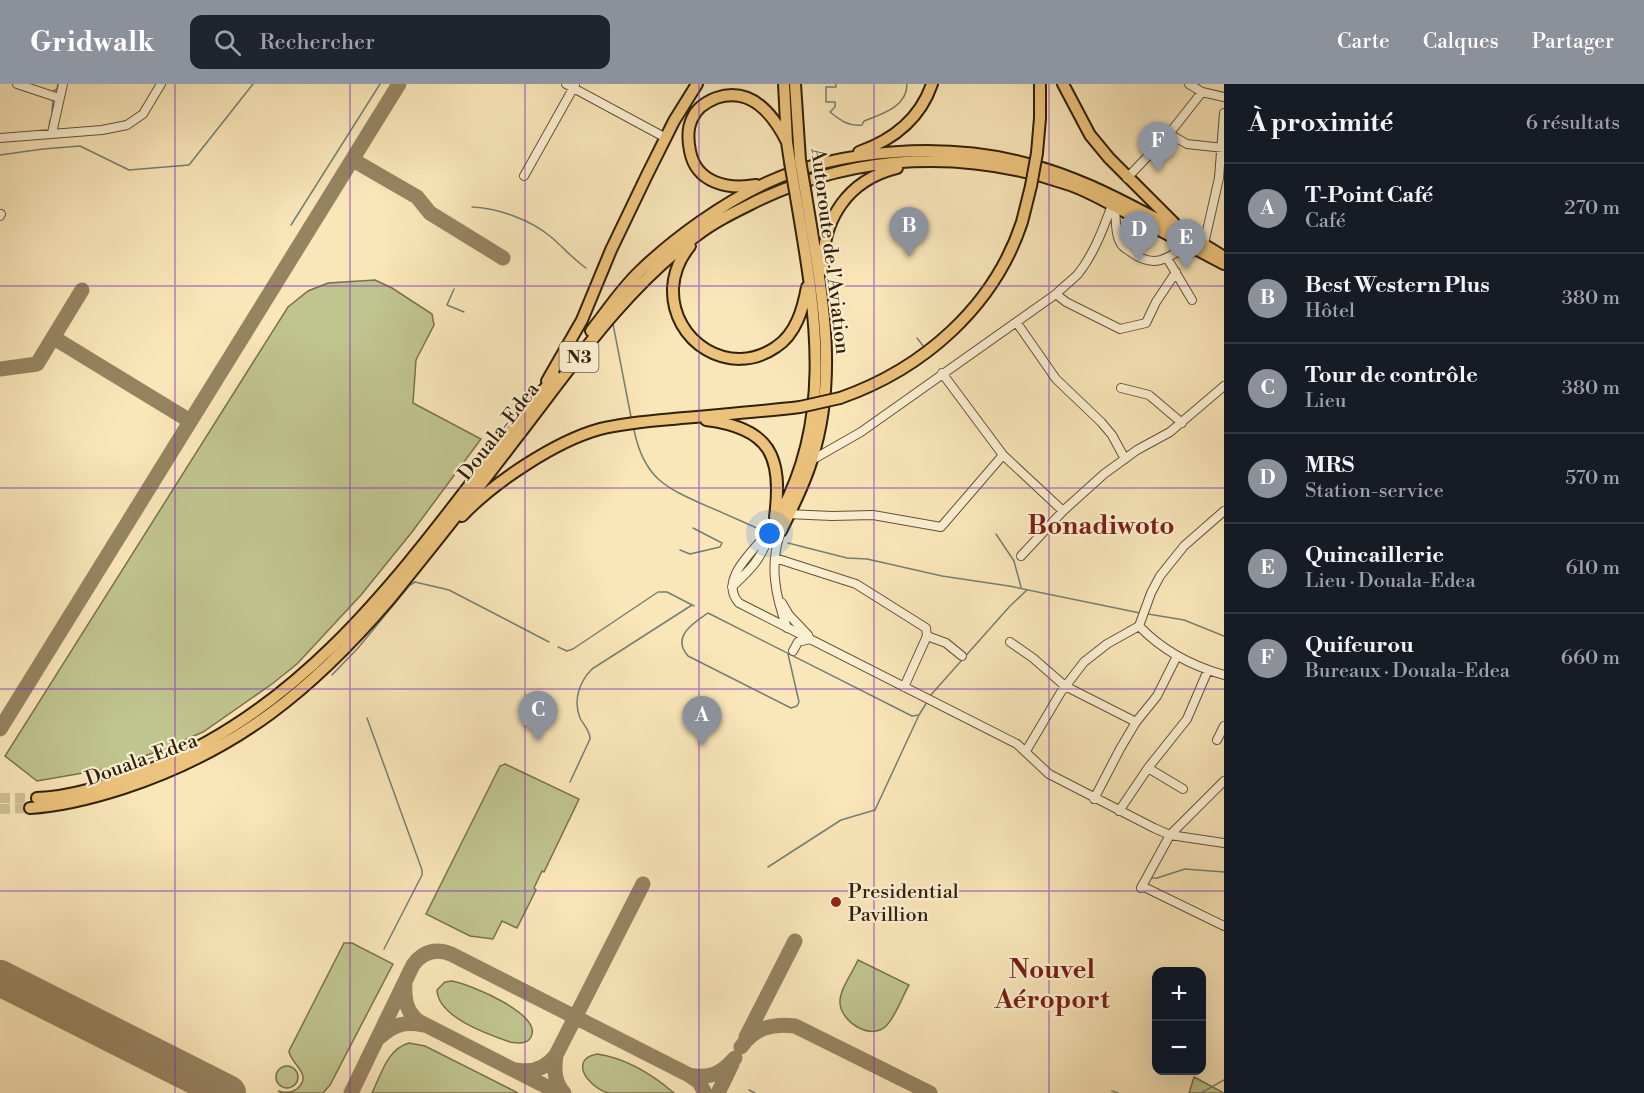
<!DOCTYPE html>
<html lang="fr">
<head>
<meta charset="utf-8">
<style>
	body { margin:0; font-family:"Libre Bodoni",serif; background:#20242c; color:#f1f3f6 }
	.controls { position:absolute; right:18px; bottom:18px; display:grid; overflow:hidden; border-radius:12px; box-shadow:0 6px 24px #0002 }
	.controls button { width:54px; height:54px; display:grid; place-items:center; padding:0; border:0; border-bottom:2px solid #363941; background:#171b24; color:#f1f3f6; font:30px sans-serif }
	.you { position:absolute; left:770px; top:450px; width:21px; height:21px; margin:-15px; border:4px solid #fff; border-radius:50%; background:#1a73e8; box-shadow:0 0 0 9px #1a73e833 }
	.badge { display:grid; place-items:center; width:39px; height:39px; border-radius:50%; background:#8c9099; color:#fff; font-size:20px; font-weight:700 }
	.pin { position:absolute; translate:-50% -50px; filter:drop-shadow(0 2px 3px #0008) }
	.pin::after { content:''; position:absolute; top:32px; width:21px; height:18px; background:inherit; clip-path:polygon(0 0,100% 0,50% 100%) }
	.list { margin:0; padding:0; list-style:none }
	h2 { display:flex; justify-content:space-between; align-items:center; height:78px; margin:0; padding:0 24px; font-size:26px }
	h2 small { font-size:20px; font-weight:400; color:#9ea1a6 }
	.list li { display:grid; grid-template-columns:39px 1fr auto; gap:18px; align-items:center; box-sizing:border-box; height:90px; padding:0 24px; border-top:2px solid #363941 }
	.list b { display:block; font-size:22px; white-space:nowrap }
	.list p { margin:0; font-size:20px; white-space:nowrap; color:#9ea1a6 }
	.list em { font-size:20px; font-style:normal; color:#9ea1a6 }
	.icon { flex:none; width:33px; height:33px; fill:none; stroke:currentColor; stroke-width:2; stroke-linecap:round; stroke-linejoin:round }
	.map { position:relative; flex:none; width:1224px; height:1009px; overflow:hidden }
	header { display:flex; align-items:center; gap:36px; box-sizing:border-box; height:84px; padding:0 30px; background:#8c9099; color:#fff }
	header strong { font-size:28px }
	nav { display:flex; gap:33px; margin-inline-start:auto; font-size:21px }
	.search { width:420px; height:54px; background:#20242c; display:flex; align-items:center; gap:15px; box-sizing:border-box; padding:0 21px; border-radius:12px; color:#9ea1a6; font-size:22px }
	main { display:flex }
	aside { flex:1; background:#171b24 }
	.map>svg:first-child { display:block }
</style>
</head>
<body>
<header>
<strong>Gridwalk</strong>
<div class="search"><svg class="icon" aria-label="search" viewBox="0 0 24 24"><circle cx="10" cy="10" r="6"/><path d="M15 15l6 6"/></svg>Rechercher</div>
<nav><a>Carte</a><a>Calques</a><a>Partager</a></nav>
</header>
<main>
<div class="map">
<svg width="1224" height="1009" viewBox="0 0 1224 1009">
	<rect width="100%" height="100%" fill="#f9e6b9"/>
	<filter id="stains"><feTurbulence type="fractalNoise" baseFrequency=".00333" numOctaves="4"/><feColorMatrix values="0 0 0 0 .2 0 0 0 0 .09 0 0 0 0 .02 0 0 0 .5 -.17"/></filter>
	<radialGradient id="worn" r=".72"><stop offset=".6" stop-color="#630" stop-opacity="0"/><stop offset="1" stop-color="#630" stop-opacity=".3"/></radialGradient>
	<path fill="#c0c48e" stroke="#79724c" stroke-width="1.5" d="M375,196L392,204L432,230L434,241L416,276L413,319L481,355L412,448L361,511L297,580L272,600L203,648L159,667L106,685L37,697L5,672L288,223L308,207L328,199Z
		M505,680L579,715L544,788L542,787L534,804L536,806L517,844L502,837L493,855L470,852L426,830L500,682Z
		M344,859H352L393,880L330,1001L323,1009H282L278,1007C285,1009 291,1009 297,1005C314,990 290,980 289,967Z
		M858,876L909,901C902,913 896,932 886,942C871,957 841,938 840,919C839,906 853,888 858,876Z
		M452,897C469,900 543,930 531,953C527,961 517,959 510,958C487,950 438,933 437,906L445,898Z
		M409,959L425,962L518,1009H372C381,991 387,965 409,959Z
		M597,970C625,974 653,991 674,1009C653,1009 629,1009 609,1009C598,1007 580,992 583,980C584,973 592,971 597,970Z
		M276 993a11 11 0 1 1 22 0a11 11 0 1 1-22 0Z
		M1194,993L1224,1009H1189Z"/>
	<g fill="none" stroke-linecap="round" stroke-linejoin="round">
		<path stroke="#757f72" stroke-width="1.5" d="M836,0V3H826V18H835V23L830,28C840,36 849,43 862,41L864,37C882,30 907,23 907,0
			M52,8L57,5L58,0
			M51,14L53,17L52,27
			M49,44L50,36
			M0,71L43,65L80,62L129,86L189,81L253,0
			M472,123C498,124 531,136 551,153C563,163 573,175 586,184
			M291,141L380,0
			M454,205L447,221L464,228
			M613,240L631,333
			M917,254L924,263
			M634,346C644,395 666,404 709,423C726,430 743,438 761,446
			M996,450L1014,477L1021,503
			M788,459L847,474L867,475L942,492L1009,502L1140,529
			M680,466L690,470L720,463L722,459L693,444
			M1148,530L1184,536L1224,552
			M558,563L567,567L573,565L658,508H667L694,522
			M788,570L799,618L797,622L791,624L688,572C671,553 693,539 708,529L912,632L919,631
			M332,591L358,564L410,501L415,498L449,506L549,558
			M929,613L1010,522L1027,506
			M367,634L422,786V791L384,865
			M570,698L590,655C590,646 584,642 580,634C573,617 579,598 592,585L692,521
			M768,783L841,736L875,726L919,631L927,618
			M1150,794H1157L1185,785L1224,788
			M749,1006L755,1009
			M1112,1007L1118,1009
			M1201,1009L1224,996"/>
		<path stroke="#968461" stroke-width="15" d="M353,76L417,113L430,129L503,174
			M54,254L190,337
			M0,285L37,280L82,206
			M0,645L399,0
			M405,899C404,915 406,927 418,937L559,1009
			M380,953C393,941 405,937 423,941
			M746,953L795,857
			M741,963C754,944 772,939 795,942L930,1009
			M517,986C533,989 546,984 556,971
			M689,991L699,998L705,1009
			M351,1009L413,881C423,867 436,864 451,870L689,991C710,995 721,990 735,974
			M564,1009C554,998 554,985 556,971L643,800
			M718,1009L732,980"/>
		<path stroke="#968461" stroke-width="36" d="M0,894L228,1009"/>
		<path stroke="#d1bf96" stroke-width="10" stroke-dasharray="10 5" stroke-linecap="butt" d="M0,714H37
			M0,725L30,724"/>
		<g stroke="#645235" stroke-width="10">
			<path id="minor" d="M17,0L59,14
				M566,0L666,54
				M1189,0L1202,8L1224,13
				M52,49L63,0
				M1169,50L1187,60L1224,64
				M0,54L102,46L127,41L143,30L161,0
				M524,92L575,1
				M1127,94L1169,50L1202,8
				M1115,123C1116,134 1115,151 1121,160C1123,164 1129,166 1132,169C1155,185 1168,174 1188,161
				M0,132L1,130
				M1204,160L1219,94L1224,29
				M1167,174L1192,216
				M1056,210L1066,218L1120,245L1146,239L1156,218L1176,188
				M1017,239L1056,295L1101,338L1112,351L1125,375
				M942,289L1003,371L1063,427
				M1121,304L1149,311L1182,339
				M812,376L861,348L1056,210C1063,203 1071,197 1078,190C1094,170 1103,145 1112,121
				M787,430L832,432L873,431L941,443L1003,371
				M773,442C760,462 716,494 739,519L1017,660L1049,690L1154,744L1170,751L1224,759
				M781,447C769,480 775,511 787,544
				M1021,472L1063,427L1104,390L1137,366L1170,348L1224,302
				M775,474L856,500L926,544L927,552L904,603
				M732,503C748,488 763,474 768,452
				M782,519L789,531L808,551
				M1139,542C1162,566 1192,582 1224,591
				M927,552L946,559L962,572
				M1010,558L1033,574L1065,602L1136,638
				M793,567L798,558L810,555
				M1217,656L1224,642
				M1026,667L1061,608L1084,578L1107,560L1139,542L1151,509L1160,492L1184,462L1224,427
				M1148,684L1183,705
				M1094,715L1120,665L1136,638L1157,612L1177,572
				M1119,727L1148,684L1187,635L1208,586
				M1142,802L1224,842
				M1141,804L1170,751L1224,697"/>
		</g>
		<g stroke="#322109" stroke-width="14">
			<path id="highway" d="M784,0L787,58L790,78
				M795,0L800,76
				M1063,0L1090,51L1109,74L1174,139
				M859,68C893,56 920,35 932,0
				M1037,69L1040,34V0
				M756,101C728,106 696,99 690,67C688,57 687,45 692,35C696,25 706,18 716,14C751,2 773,30 787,58
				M690,162C680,174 674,188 673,204C671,258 730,295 776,263C796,250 803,225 807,203
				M823,185C822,135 848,96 897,84
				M591,247C607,227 621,205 640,187C674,154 723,119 766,99C841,64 948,58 1028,80C1071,91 1110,110 1149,131C1174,144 1200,157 1224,173
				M547,297L582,236L611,166L647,91L674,37L697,0
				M840,314C923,285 994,223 1022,138C1025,126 1028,114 1031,102
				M706,336C770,344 783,372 775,433
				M462,432C494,398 556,357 600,345C624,339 649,337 673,335C715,331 758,328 800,323
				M773,442C837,338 815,226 796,113
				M781,447C792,424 805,400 812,375C840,288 820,199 806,111
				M37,714C70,713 106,701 138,690C331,619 431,442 555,292
				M30,724C62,722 93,714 124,704C237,667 312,606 389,516C432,463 474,410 515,356C571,284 622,207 696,152C715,137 737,127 759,116C859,69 966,65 1070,101C1090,108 1108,119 1127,129C1159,146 1192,163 1224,180"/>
		</g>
		<use href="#minor" stroke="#fbefd2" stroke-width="8"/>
		<use href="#highway" stroke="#ecc37c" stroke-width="10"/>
		<g stroke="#322109" stroke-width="14" stroke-linecap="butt">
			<path id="highway-bridge" d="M800,76L806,111
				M790,78L796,113
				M1031,102L1037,69
				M800,323L840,314"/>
		</g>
		<use href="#highway-bridge" stroke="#ecc37c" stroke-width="10"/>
	</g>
	<path fill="none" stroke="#7b2cbf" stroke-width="1.5" stroke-opacity="0.55" d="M175,0V1009M350,0V1009M525,0V1009M699,0V1009M874,0V1009M1049,0V1009M0,202H1224M0,404H1224M0,605H1224M0,807H1224"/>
	<circle fill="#8f2418" stroke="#fbefd2" stroke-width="2" cx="836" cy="818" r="6"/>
	<g text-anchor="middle" stroke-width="4.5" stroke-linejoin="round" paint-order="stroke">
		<rect fill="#fbefd2" stroke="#6e5f45" stroke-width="1.5" x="559.5" y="258" width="39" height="30" rx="4.5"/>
		<g font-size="18" font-weight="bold" fill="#322109">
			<text x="579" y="279">N3</text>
		</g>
		<g font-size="20" fill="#322109" stroke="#fbefd2">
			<text transform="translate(831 167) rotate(83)" y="7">Autoroute de l'Aviation</text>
			<text transform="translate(498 347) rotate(-52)" y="7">Douala-Edea</text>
			<text transform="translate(141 675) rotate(-20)" y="7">Douala-Edea</text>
		</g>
		<g font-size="20" fill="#322109" stroke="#fbefd2" text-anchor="start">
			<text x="848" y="814">Presidential<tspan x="848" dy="23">Pavillion</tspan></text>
		</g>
		<g font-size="26" font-weight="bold" fill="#7a1f14" stroke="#fbefd2">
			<text x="1101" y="450">Bonadiwoto</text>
			<text x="1052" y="894">Nouvel<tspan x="1052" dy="30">Aéroport</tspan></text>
		</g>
	</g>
	<rect width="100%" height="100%" filter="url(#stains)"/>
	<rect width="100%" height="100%" fill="url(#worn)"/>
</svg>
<div class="controls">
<button>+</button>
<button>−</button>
</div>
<div class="you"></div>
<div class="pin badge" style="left:702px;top:662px">A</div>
<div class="pin badge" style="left:909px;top:173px">B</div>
<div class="pin badge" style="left:538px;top:657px">C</div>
<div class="pin badge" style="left:1139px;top:177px">D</div>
<div class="pin badge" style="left:1186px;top:185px">E</div>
<div class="pin badge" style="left:1158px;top:88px">F</div>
</div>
<aside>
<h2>À proximité<small>6 résultats</small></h2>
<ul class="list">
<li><span class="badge">A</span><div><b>T-Point Café</b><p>Café</p></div><em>270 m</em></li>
<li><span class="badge">B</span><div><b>Best Western Plus</b><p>Hôtel</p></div><em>380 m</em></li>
<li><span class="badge">C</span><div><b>Tour de contrôle</b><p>Lieu</p></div><em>380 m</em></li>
<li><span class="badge">D</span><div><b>MRS</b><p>Station-service</p></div><em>570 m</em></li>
<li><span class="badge">E</span><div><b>Quincaillerie</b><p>Lieu · Douala-Edea</p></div><em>610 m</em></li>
<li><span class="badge">F</span><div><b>Quifeurou</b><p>Bureaux · Douala-Edea</p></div><em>660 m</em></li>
</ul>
</aside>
</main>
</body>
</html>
